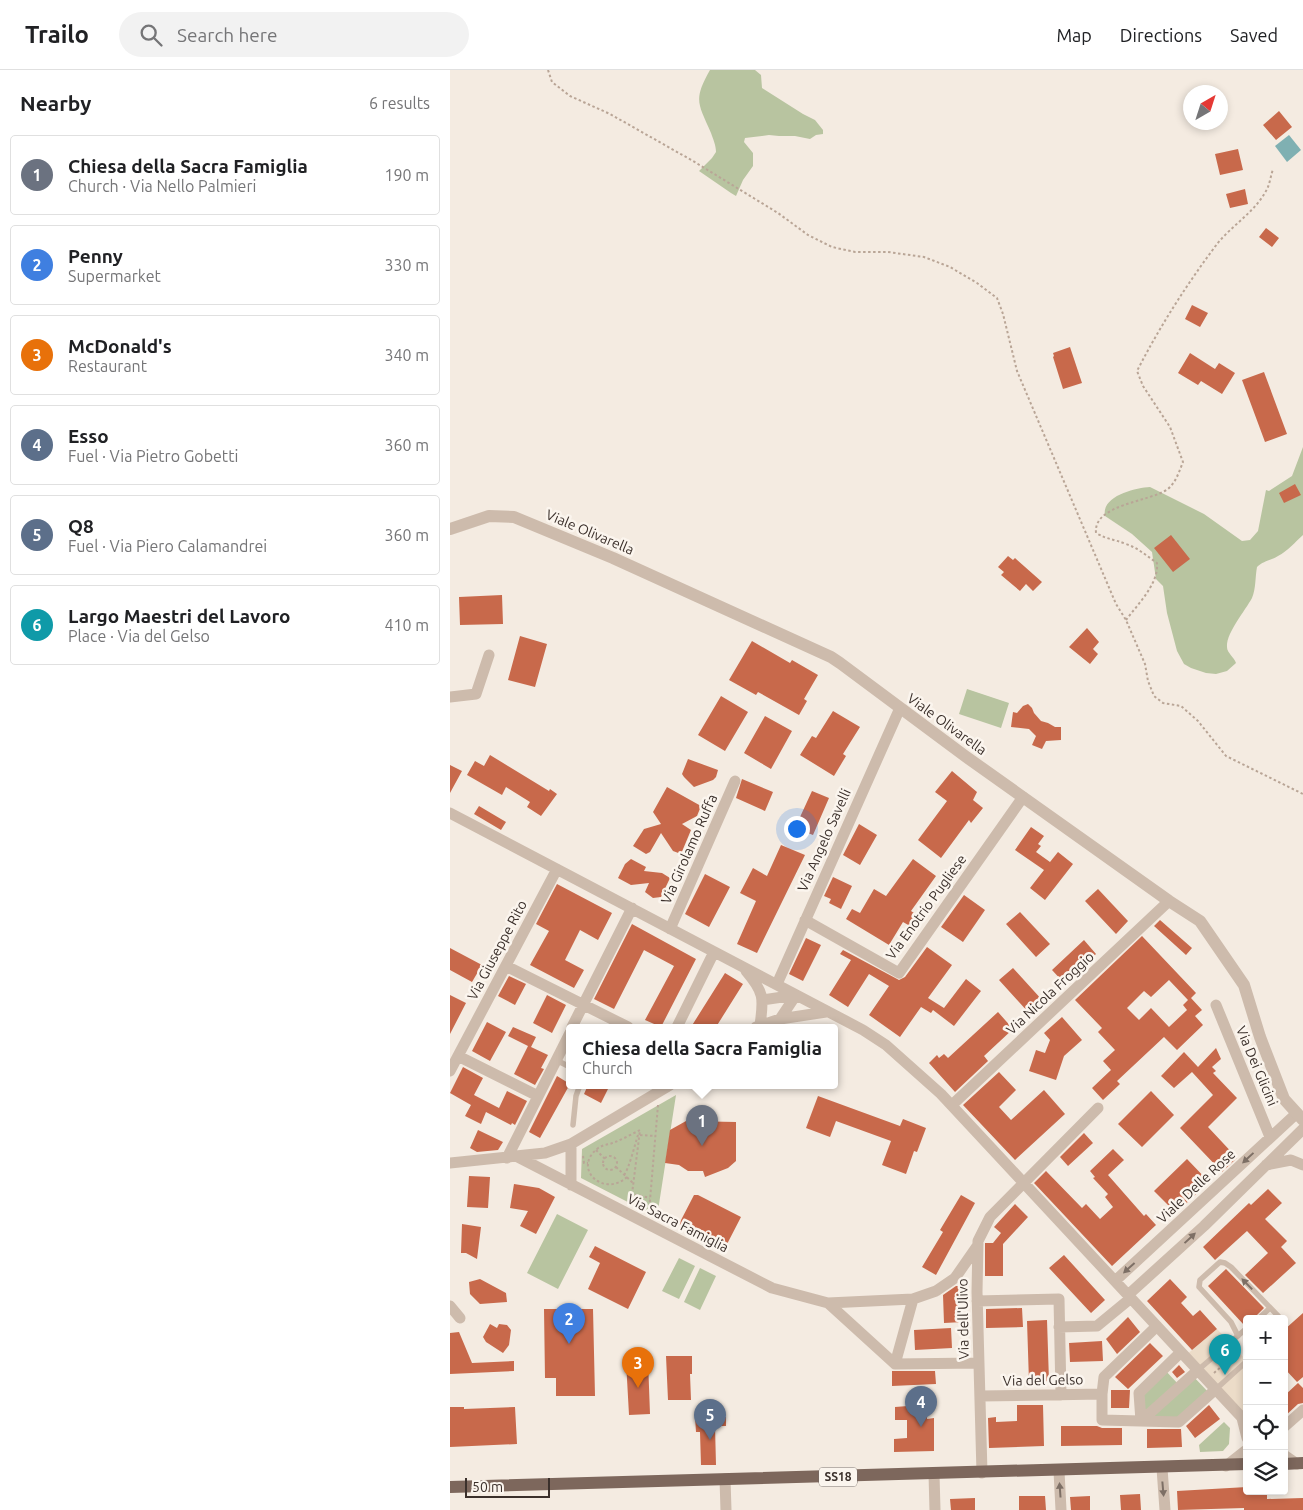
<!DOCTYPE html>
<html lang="en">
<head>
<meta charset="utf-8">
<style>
	body { margin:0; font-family:Ubuntu,sans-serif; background:#f2f2f2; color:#202124 }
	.controls { position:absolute; right:15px; bottom:15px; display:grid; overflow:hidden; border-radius:5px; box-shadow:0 2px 8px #0003 }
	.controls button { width:45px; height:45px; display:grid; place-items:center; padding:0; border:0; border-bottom:1px solid #e0e0e0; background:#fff; color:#202124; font:25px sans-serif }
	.compass { position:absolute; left:733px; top:15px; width:45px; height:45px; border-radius:50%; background:#fff; box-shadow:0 2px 8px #0003; rotate:39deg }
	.scale { position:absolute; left:15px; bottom:12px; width:85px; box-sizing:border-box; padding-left:5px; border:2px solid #3b302b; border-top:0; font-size:14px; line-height:18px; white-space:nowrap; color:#3b302b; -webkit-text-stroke:4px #fbf5ee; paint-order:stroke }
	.you { position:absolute; left:346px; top:758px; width:18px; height:18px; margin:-12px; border:4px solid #fff; border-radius:50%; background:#1a73e8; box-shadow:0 0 0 8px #1a73e833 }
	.badge { display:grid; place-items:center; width:32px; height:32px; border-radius:50%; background:#b45309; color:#fff; font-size:16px; font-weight:700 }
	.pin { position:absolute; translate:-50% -41px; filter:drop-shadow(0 1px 2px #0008) }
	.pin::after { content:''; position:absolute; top:26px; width:18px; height:15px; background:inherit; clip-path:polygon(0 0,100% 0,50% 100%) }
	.popup { position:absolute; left:116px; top:954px; width:272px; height:65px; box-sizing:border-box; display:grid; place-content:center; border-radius:5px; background:#fff; filter:drop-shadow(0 1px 4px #0005); font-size:16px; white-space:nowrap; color:#757577 }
	.popup b { font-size:19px; color:#202124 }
	.popup::after { content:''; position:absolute; left:50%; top:100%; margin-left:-10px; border:10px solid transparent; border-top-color:#fff }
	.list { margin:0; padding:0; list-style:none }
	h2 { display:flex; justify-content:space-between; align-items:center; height:65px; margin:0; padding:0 20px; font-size:21px }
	h2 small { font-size:16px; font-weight:400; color:#757577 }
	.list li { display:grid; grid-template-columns:32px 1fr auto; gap:15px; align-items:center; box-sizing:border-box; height:80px; margin:0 10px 10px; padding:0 10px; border:1px solid #e0e0e0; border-radius:5px }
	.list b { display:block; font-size:19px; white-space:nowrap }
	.list p { margin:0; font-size:16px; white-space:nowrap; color:#757577 }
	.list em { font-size:16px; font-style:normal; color:#757577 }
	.icon { flex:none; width:28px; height:28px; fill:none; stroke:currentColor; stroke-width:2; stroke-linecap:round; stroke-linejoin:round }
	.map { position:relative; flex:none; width:853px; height:1440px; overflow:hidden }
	header { display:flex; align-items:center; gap:30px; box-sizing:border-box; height:70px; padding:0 25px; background:#fff; border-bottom:1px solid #e0e0e0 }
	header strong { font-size:24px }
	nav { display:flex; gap:28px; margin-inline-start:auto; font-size:18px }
	.search { width:350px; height:45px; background:#f2f2f2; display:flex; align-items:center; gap:12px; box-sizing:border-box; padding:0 18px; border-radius:28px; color:#757577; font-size:19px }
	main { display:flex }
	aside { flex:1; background:#fff }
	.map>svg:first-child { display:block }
</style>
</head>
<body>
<header>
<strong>Trailo</strong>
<div class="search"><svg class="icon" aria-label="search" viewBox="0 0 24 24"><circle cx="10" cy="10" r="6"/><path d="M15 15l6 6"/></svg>Search here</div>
<nav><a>Map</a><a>Directions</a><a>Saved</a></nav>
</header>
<main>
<aside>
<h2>Nearby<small>6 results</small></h2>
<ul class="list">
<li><span class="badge" style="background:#6b7280">1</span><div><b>Chiesa della Sacra Famiglia</b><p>Church · Via Nello Palmieri</p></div><em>190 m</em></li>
<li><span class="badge" style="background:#3f7fe0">2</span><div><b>Penny</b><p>Supermarket</p></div><em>330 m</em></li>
<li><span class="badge" style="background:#e8710a">3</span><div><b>McDonald's</b><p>Restaurant</p></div><em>340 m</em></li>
<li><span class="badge" style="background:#5c6f8a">4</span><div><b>Esso</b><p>Fuel · Via Pietro Gobetti</p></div><em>360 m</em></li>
<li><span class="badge" style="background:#5c6f8a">5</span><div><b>Q8</b><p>Fuel · Via Piero Calamandrei</p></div><em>360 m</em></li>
<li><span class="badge" style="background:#0f9aa8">6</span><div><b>Largo Maestri del Lavoro</b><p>Place · Via del Gelso</p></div><em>410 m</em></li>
</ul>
</aside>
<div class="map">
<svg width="853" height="1440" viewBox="0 0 853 1440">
	<rect width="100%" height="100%" fill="#f4ebe1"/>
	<path fill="#b8c4a0" d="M260,0H305L311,5L312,18L353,44L365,50L373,60V64L366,65L360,69L345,66H329L319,65L295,68L294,72L303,83V96L293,110L286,126L281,123L249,101L262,88L266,82C266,75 263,69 261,63C248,33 243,30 260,0Z
		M853,377V465C845,472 838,481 828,486C820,491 813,491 807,497C805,508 806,518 802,528C795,541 776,563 777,577C777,583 784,587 786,593L777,601L766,604L756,603L741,598L734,594L727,581L717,543L713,516L706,509L702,482L682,464L655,446C651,426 685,418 700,417L754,444L792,471L800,470L808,461L816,420L819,421L842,406Z
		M517,619L559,633L551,658L509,644Z
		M226,1025L207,1147L131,1108L132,1079Z
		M107,1144L138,1160L108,1219L77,1203Z
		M229,1188L245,1196L229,1229L212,1221Z
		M250,1198L266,1206L250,1240L234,1232Z
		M714,1299L730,1316L742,1305L760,1324L729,1352L691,1351L689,1323Z
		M774,1352L780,1358L779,1374L773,1381L750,1382L749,1375Z"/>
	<path fill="#ecdcc8" d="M767,1259L797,1291V1343L792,1348L735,1286Z"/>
	<path fill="#7fb0b2" d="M839,65L851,80L837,92L825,76Z"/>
	<path fill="#c8694b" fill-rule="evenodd" d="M829,41L842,57L826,70L813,55Z
		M788,79L793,100L770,105L765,84Z
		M795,119L798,134L780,138L776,124Z
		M816,158L829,168L822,177L809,167Z
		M742,235L758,243L750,257L735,249Z
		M620,277L632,313L613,319L603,287L604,286L603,283Z
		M740,283L765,299L769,293L785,303L772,324L751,311L748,315L728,303Z
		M814,302L837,364L815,372L792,310Z
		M845,414L851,425L834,433L829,423Z
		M721,465L740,489L723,502L704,478Z
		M558,486L563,490L565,488L592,512L583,521L576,514L570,521L551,505L554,502L548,497Z
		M52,525L53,554L10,555L9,527Z
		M637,558L649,572L643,579L648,584L640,594L619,577Z
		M70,566L97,574L85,617L58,610Z
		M302,571L340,593L342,590L368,605L354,629L357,631L349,645L308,622L306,625L279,610Z
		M271,626L298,642L275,681L248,665Z
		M578,634L582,638L584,643L591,651L598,653L605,657H611V670L596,671L592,679L582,675L586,666L579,659L561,657L563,642L567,643L573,636Z
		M383,641L410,657L393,684L396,686L384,706L350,685L362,666L366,668Z
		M315,646L342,661L321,699L294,683Z
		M40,685L99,721L100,719L107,724L91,746L77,737L80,732L56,717L52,725L17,705L25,691L34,696Z
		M238,689L268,700L266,707L263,710L244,717L234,707L232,704Z
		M0,695L12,701L0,723Z
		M502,701L527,722L523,730L533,738L521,753L519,750L491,788L468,770L497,731L485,722Z
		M292,709L323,722L315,741L286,728Z
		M217,717L251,736L247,746L232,754L241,760L231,784L223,781L211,763L200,782L196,784L183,776L194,759L211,754L203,742Z
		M362,721L379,728L363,765L345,758Z
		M29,736L56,752L51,760L24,744Z
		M409,754L427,765L410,795L393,785Z
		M581,757L594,766L588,774L591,776L586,782L600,792L608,782L623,794L595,830L580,818L594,800L565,780Z
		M331,775L355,785L307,883L287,874L306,831L290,823L303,798L317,806Z
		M181,789L196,797L194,801L212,803L220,808L211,827L203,828L195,822L199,813L181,815L168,808L175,794Z
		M463,789L486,806L461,841L467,845L460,856L453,852L439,875L396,849L402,839L410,843L424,819L436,826Z
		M255,804L280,817L259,857L235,844Z
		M383,807L402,816L391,839L379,833L381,829L374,826Z
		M107,814L162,843L148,870L130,860L115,890L134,900L124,918L80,895L99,861L86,854Z
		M648,819L678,851L666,864L635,831Z
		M514,825L535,840L513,872L491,857Z
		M570,842L600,874L586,887L556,854Z
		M710,850L742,878L736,885L704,856Z
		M182,854L246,889L211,957L195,950L224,896L194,880L164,939L144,929Z
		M692,866L746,923L741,928L752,940L745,946L753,955L727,980L714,967L667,1011L670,1014L653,1030L642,1018L661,1000L653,991L665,980L648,962L652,958L625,930ZM719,910L738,930L733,935L737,940L719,957L701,938L689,950L677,938L694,921L701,927Z
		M356,868L371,875L353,911L339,904Z
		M634,870L646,884L614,913L602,900Z
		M477,877L502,895L478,928L494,938L516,909L531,921L504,956L483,940L481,943L471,937L450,967L419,945L439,916L419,904L398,937L379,925L401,890L390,884L393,880L449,910L455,907Z
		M0,878L32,895L22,912L0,900Z
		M563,898L593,931L579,943L549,910Z
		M275,903L293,914L266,957H241Z
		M59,906L76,914L65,935L48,926Z
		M0,925L16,933L0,964Z
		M97,925L116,935L102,963L83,953Z
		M548,942L563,959L534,986L538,991L505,1022L479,993L487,985L489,988L494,984L498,988Z
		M612,947L632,970L614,986L606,1010L579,1001L586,980L595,983L600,970L594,963Z
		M37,952L56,962L40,991L22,981Z
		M63,957L86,967L81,977L98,985L91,998L94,999L85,1015L64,1004L78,976L58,966Z
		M766,978L771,989L762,997L766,1001L763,1003L787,1028L758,1057L787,1088L772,1102L730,1058L763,1025L742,1002L724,1018L711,1006L734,982L748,997Z
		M13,997L33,1008L24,1025L49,1038L57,1021L77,1031L65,1055L62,1053L61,1055L36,1042L31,1054L15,1046L21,1035L0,1023Z
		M549,1002L566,1020L549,1037L561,1050L594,1020L615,1044L565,1090L513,1035Z
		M107,1006L120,1014L90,1068L79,1062Z
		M138,1015H160L151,1033L134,1024Z
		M701,1021L724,1045L692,1077L668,1054Z
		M368,1026L450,1056L453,1049L476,1058L467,1082L464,1081L456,1104L432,1095L441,1071L386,1051L380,1067L356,1058Z
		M236,1051L286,1052V1091L278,1098L255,1107L253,1101H238L229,1095L215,1093L220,1060Z
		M28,1060L53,1072L48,1080L27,1082L20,1078Z
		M634,1063L643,1073L618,1096L610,1087Z
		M663,1079L674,1090L658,1105L694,1146L696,1144L706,1155L662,1196L584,1113L596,1101L632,1138L636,1134L650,1149L663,1137L655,1127L658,1124L643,1108L645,1107L640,1101Z
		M737,1089L759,1112L726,1143L704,1121Z
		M19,1106L40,1107L38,1138L17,1137Z
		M64,1114L89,1118L105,1127L86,1164L70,1156L78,1141L60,1138Z
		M818,1119L832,1133L815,1149L837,1171L831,1177L846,1193L813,1223L795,1205L818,1183L797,1161L765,1190L753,1177L799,1133L801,1135Z
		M244,1125H248L291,1147L275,1178L229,1154Z
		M511,1125L525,1133L486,1205L472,1197L493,1162L490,1160Z
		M565,1134L578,1147L553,1174V1206H535V1173H543L551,1163L544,1157Z
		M12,1154L31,1157L27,1189L16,1183H11Z
		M145,1176L196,1202L178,1239L138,1219L150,1193L139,1187Z
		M614,1185L655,1230L641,1243L599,1198Z
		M776,1199L814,1238L803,1249H797V1253L794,1255L758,1216Z
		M30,1209L56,1223L57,1232L30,1234L20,1224L19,1212Z
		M720,1209L737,1227L731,1233L743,1246L750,1240L767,1259L742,1280L697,1231Z
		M506,1216H512L513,1252L494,1253L493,1225Z
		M572,1238L573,1257L536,1258V1239Z
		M94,1239H143L145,1326H106V1308H95Z
		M853,1243V1307L847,1312L834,1298V1260Z
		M678,1247L690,1262L667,1284L656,1269Z
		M597,1250L599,1311L579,1312L577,1251Z
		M40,1254L47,1258L49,1254L57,1255L61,1260L59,1275L53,1283L36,1272L33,1267Z
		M501,1258L502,1278L465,1280L464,1260Z
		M9,1262L22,1293L64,1291V1301L0,1304V1263Z
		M652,1271L653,1291L620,1292L619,1273Z
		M700,1273L713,1286L678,1319L665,1307Z
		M216,1286H242V1304H240L241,1330H218Z
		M198,1290L200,1344L179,1345L176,1291Z
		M729,1295L735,1302L727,1308L722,1302Z
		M442,1301H485L486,1314L442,1316Z
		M848,1313L853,1318V1333L848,1334L834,1347V1326Z
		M661,1320H680L679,1338H661Z
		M567,1335H593L594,1376L539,1378L538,1348L546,1347V1352L567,1351Z
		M759,1335L770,1349L745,1368L736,1356Z
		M458,1336V1341L477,1340V1349L484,1348V1381L444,1382V1369L457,1368V1350H445V1337Z
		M0,1337H14V1339L65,1337L67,1374L0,1377Z
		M245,1347H276V1356H265L266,1395H251L250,1362H246Z
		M611,1356H647L652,1358H672V1375L611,1376Z
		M697,1359H731L732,1377L697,1378Z
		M797,1417V1421H817V1429L853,1428V1440H794V1438L728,1440L727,1421Z
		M690,1424L691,1440H671L670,1425Z
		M569,1426H595L596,1440H569Z
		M640,1426V1440H621L620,1427Z
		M525,1428V1440H501L500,1429Z"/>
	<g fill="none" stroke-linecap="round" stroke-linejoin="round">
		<path stroke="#b9a596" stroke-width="2" stroke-dasharray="2.5 2.5" stroke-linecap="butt" d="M98,0L102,12L120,26L160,44L243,91L328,143L358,165L382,177L405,182H438L474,187L500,197L527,213L547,228L553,244L567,301L666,534L676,550L695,594L698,611L704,626L713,633L731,636L748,651L776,686L853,724
			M676,550C687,535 709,514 707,493C697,486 688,478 676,474C664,469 658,470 646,463C643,434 700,432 718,419C726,412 729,402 733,392L720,357L693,316L687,301C710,256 737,214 767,174C782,155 807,141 818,117C820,112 821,105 823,99
			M190,1065L205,1066
			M146,1080L155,1089
			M133,1086L134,1093H138
			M153 1093a7 7 0 1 1 14 0a7 7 0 1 1-14 0Z
			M166,1097L183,1113
			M174,1105C179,1099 185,1074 188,1065
			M177,1107C154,1128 122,1099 147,1079C153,1074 159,1075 165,1072C173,1069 182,1064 190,1060L182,1124L200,1128
			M199,1142L208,1035
			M764,1303L788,1282"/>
		<path stroke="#cdbbac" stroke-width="5.5" d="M106,990L120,997
			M123,1055L126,1026L130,1015
			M808,1249L820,1238
			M788,1266L781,1252L749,1217L750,1210L770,1192L775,1193L781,1197L831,1249
			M748,1300L797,1258
			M766,1319L797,1291"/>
		<path stroke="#cdbbac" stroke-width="11" d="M0,627L26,624L39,585
			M0,743L413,960L436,975L491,1024L797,1353
			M355,850L449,903L573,727
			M220,859L285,711
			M56,896L178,957
			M296,901C314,922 314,928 310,955
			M327,914L450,638
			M312,930L346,925L330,949
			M766,935L820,1067
			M122,957L182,838
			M227,957L264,882
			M306,957L330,949L376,942
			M8,986L88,1026
			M0,1001L107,799
			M502,1035L719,831
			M68,1087L322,1218L378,1233L445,1294L463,1229L378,1233
			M57,1088L120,963
			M0,1093L95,1083L121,1074L220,1015
			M816,1095L841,1090L853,1095
			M121,1115V1074
			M665,1211L847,1043
			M678,1225L754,1156L853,1059
			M463,1229L486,1221L505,1208L528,1175
			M527,1231L609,1229L611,1325
			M0,1236L10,1248
			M609,1257L647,1256L681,1228
			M445,1294L529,1293
			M652,1324L654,1307L707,1256
			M530,1326L652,1324V1350L729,1352L766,1319
			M792,1348L797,1368
			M691,1351L689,1323L731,1282
			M691,1351L748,1300
			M834,1357L853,1340
			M834,1385L847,1394
			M776,1396L795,1381
			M712,1398L715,1440
			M609,1401L611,1440
			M532,1403L527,1222L528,1171L540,1147L648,1038
			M484,1404L485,1440
			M275,1409L276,1440"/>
		<path stroke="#cdbbac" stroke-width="12" d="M0,459L39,446L64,447L163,488L381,587L390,593L515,686L719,831L750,851L794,915L810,967L834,1029L853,1050"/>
		<path stroke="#7d675c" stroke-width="12" d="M834,1394L853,1393
			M0,1417L797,1394"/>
	</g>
	<defs><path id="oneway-solid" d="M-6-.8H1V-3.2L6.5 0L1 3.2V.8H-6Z" transform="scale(1.25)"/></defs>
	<g fill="#7d6f65">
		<use href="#oneway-solid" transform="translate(798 1088) rotate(137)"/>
		<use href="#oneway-solid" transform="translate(740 1168) rotate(-43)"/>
		<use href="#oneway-solid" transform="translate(679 1198) rotate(138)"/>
		<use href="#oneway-solid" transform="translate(797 1214) rotate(-134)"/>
		<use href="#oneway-solid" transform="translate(713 1419) rotate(85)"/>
		<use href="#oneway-solid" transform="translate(610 1420) rotate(-94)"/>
	</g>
	<g text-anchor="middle" stroke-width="5" stroke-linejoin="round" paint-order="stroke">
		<rect fill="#fbf5ee" stroke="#756b66" stroke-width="1" x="369" y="1397.5" width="38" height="19" rx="4"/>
		<g font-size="12" font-weight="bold" fill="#3b302b">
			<text x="388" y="1411">SS18</text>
		</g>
		<g font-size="14" fill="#3b302b" stroke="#fbf5ee">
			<text transform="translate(140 462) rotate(23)" y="5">Viale Olivarella</text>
			<text transform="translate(497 654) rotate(36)" y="5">Viale Olivarella</text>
			<text transform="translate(374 770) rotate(-66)" y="5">Via Angelo Savelli</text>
			<text transform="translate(239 779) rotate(-66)" y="5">Via Girolamo Ruffa</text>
			<text transform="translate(476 837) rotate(-54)" y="5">Via Enotrio Pugliese</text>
			<text transform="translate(47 880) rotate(-62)" y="5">Via Giuseppe Rito</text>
			<text transform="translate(600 923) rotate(-43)" y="5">Via Nicola Froggio</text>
			<text transform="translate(807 996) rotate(67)" y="5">Via Dei Glicini</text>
			<text transform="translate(746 1116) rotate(-43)" y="5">Viale Delle Rose</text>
			<text transform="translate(228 1153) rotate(27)" y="5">Via Sacra Famiglia</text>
			<text transform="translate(513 1249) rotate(-91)" y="5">Via dell'Ulivo</text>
			<text transform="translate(593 1310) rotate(-1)" y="5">Via del Gelso</text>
		</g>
	</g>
</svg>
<div class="controls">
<button>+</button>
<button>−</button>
<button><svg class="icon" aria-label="locate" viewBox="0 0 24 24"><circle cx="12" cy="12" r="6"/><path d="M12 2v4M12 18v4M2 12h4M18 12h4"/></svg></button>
<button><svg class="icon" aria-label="layers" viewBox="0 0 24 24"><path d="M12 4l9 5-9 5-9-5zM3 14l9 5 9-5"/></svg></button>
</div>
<svg class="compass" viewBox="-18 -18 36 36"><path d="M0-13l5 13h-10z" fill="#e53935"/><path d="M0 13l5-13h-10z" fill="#757577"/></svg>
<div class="scale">50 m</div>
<div class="you"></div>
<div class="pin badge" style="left:252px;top:1076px;background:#6b7280">1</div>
<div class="popup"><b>Chiesa della Sacra Famiglia</b>Church</div>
<div class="pin badge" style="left:119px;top:1274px;background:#3f7fe0">2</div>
<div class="pin badge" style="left:188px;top:1318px;background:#e8710a">3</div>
<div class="pin badge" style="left:471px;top:1357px;background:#5c6f8a">4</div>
<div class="pin badge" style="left:260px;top:1370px;background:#5c6f8a">5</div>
<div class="pin badge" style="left:775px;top:1305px;background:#0f9aa8">6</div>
</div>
</main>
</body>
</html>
